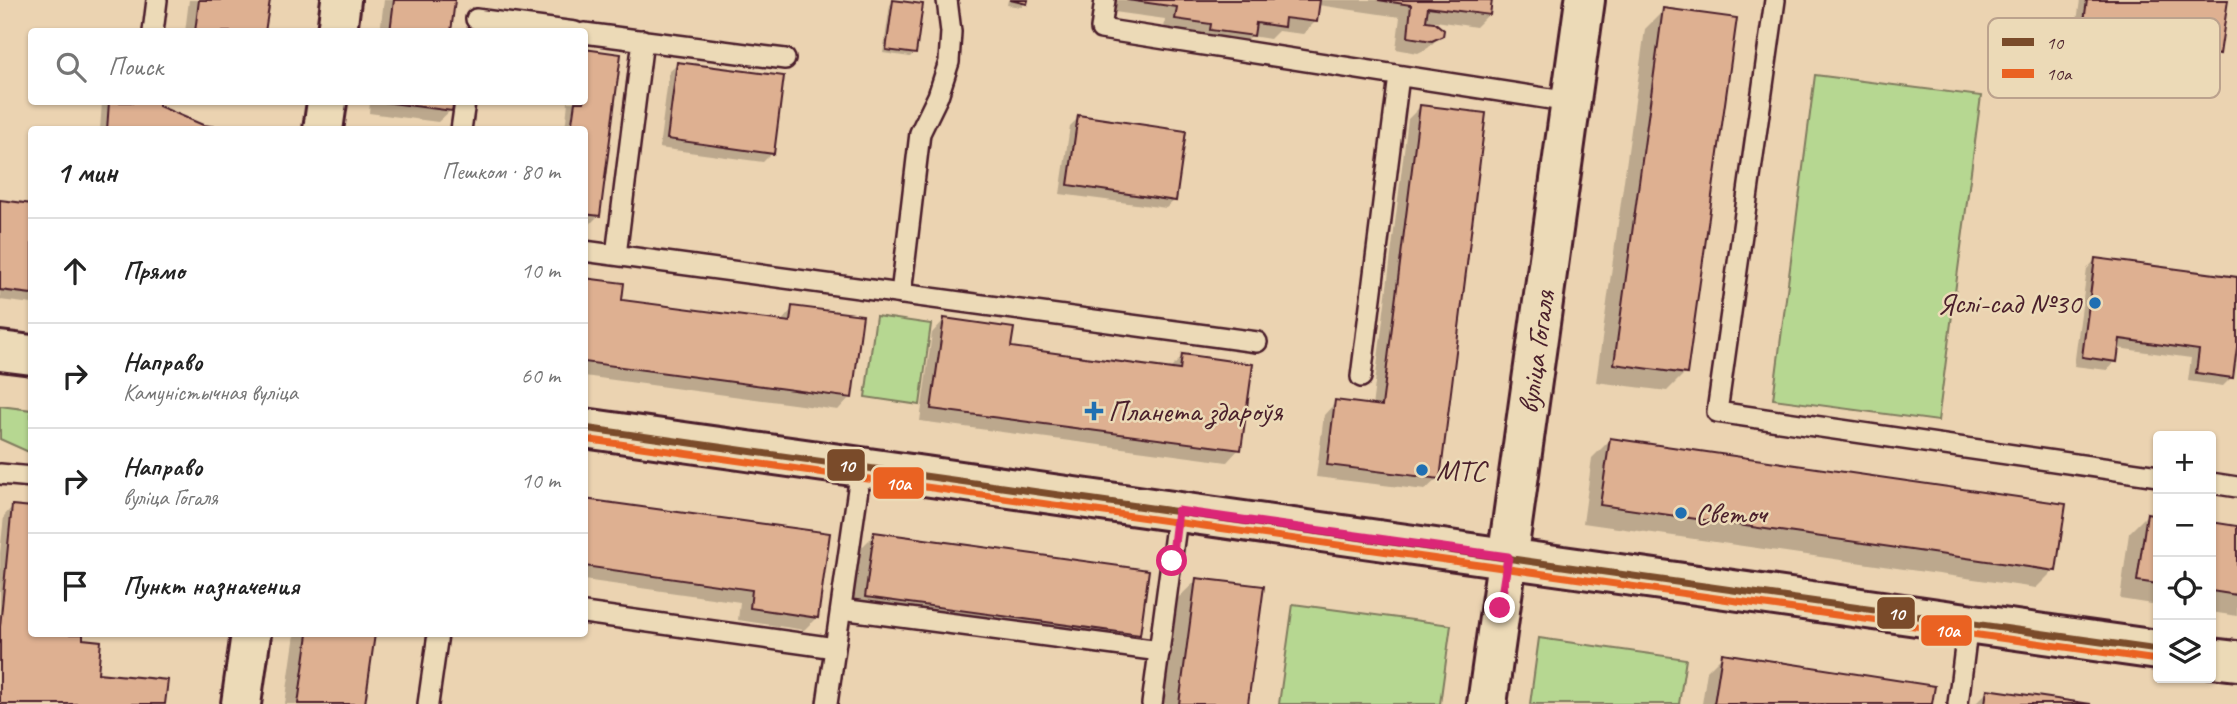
<!DOCTYPE html>
<html lang="ru">
<head>
<meta charset="utf-8">
<style>
	body { margin:0; font-family:Caveat,sans-serif; background:#f6f6f6; color:#222 }
	.controls { position:absolute; right:21px; bottom:21px; display:grid; overflow:hidden; border-radius:7px; box-shadow:0 2px 5px #0004 }
	.controls button { width:63px; height:63px; display:grid; place-items:center; padding:0; border:0; border-bottom:2px solid #e0e0e0; background:#fff; color:#222; font:35px sans-serif }
	.stop { position:absolute; width:21px; height:21px; margin:-16px; border:5px solid #db2777; border-radius:50%; background:#fff }
	.stop.end { background:#db2777; border-color:#fff; box-shadow:0 2px 7px #0008 }
	.list { margin:0; padding:0; list-style:none }
	h2 { display:flex; justify-content:space-between; align-items:center; height:91px; margin:0; padding:0 28px; font-size:30px }
	h2 small { font-size:23px; font-weight:400; color:#767676 }
	.list li { display:grid; grid-template-columns:46px 1fr auto; gap:21px; align-items:center; box-sizing:border-box; height:105px; padding:0 28px; border-top:2px solid #e0e0e0 }
	.list b { display:block; font-size:26px; white-space:nowrap }
	.list p { margin:0; font-size:23px; white-space:nowrap; color:#767676 }
	.list em { font-size:23px; font-style:normal; color:#767676 }
	.icon { flex:none; width:38px; height:38px; fill:none; stroke:currentColor; stroke-width:2; stroke-linecap:round; stroke-linejoin:round }
	.map { position:relative; flex:none; width:2237px; height:704px; overflow:hidden }
	.search { position:absolute; background:#fff; box-shadow:0 2px 5px #0004; left:28px; top:28px; width:560px; height:77px; display:flex; align-items:center; gap:18px; box-sizing:border-box; padding:0 24px; border-radius:7px; color:#767676; font-size:26px }
	.panel { position:absolute; background:#fff; box-shadow:0 2px 5px #0004; left:28px; top:126px; width:560px; height:511px; border-radius:7px }
	.map>svg:first-child { display:block }
</style>
</head>
<body>
<div class="map">
<svg width="2237" height="704" viewBox="0 0 2237 704">
	<rect width="100%" height="100%" fill="#ebd3b1"/>
	<filter id="ink" filterUnits="userSpaceOnUse"><feTurbulence type="fractalNoise" baseFrequency=".0143" numOctaves="2"/><feDisplacementMap in="SourceGraphic" scale="14" xChannelSelector="R" yChannelSelector="G"/><feConvolveMatrix kernelMatrix="1 2 1 2 8 2 1 2 1" color-interpolation-filters="sRGB"/></filter>
	<g filter="url(#ink)">
		<path fill="#b6d791" stroke="#807b5e" stroke-width="2" d="M1815,75L1981,96L1938,421L1773,399Z
			M876,316L931,324L920,405L865,397Z
			M0,406L31,410V453L0,439Z
			M1293,604L1451,625L1440,704H1279Z
			M1539,638L1686,659L1679,704H1530Z"/>
		<path fill="#0003" d="M189,0H268L263,32H185Z
			M384,0H454L449,32H380Z
			M1008,0H1026L1022,7L1007,5Z
			M1109,0H1491L1489,14L1476,27L1429,20L1442,31L1441,35L1428,48L1418,53L1396,49L1400,17L1318,5L1316,21L1303,34L1278,31L1270,39L1251,36L1240,47L1164,31L1165,19L1107,11Z
			M2080,0H2226L2218,53L2210,62L2074,43Z
			M894,1L914,53L910,57L883,53L890,5Z
			M1664,10L1685,373L1667,391L1596,382L1645,29Z
			M678,64L772,153L763,162L659,148L669,72Z
			M102,102H157V107L202,127L235,130H100Z
			M370,102H452L451,110L438,122L369,113Z
			M568,102H584L599,215L590,224L584,223V130H565Z
			M1420,107L1438,478L1425,490L1316,477L1324,415L1336,402L1372,407L1408,119Z
			M1079,117L1175,200L1166,208L1060,194L1070,126Z
			M0,202L32,205V304L0,300Z
			M2095,260L2237,279V334L2231,378L2223,386L2188,381L2191,358L2117,348L2115,361L2107,370L2074,366L2087,269Z
			M584,279L620,301L780,323L793,308L850,397L838,410L584,376Z
			M944,320L1009,349L1170,369L1183,356L1239,449L1227,462L920,421L932,333Z
			M1610,440L2054,570L2036,588L1583,523L1592,458Z
			M584,500L817,617L804,630L738,620L740,602L584,580Z
			M12,507L32,634H82L81,641L96,674L164,704H0V553L4,516Z
			M2147,515L2158,516V605L2120,599L2129,533Z
			M2211,524L2237,527V616L2211,612Z
			M875,534L1138,635L1120,653L847,616L856,553Z
			M1197,580L1246,704H1164L1178,598Z
			M295,634H373L363,704H285Z
			M1723,655L1930,704H1702L1707,671Z
			M1988,691L2079,704H1975Z"/>
		<path fill="#deb091" stroke="#4a1f2b" stroke-width="2" d="M199,0H270L265,32H195Z
			M394,0H455L451,32H390Z
			M893,0L923,4L916,54L886,50Z
			M1010,0H1028L1027,4Z
			M1127,0H1320L1317,22L1285,18L1284,27L1256,23L1254,36L1210,30L1211,24L1175,19L1177,7Z
			M1378,0H1492L1490,15L1428,7L1426,21L1434,22L1444,30L1443,36L1432,41L1408,37L1411,5Z
			M2087,0H2228L2220,54L2082,35Z
			M1663,8L1737,18L1687,374L1614,364Z
			M584,49L621,54L600,216L584,214V130H571L575,102H584Z
			M677,62L784,76L774,154L667,139Z
			M109,102H159V106L203,125L242,130H107Z
			M384,102H454L452,111Z
			M1420,105L1486,113L1440,479L1327,465L1335,400L1382,406Z
			M1078,115L1186,131L1176,201L1068,185Z
			M0,200L32,204V294L0,290Z
			M2095,258L2237,277V347L2233,378L2196,373L2199,350L2120,339L2117,362L2082,357Z
			M584,278L624,283L622,300L790,322L792,306L863,315L852,398L584,362Z
			M944,318L1014,328L1011,347L1180,370L1182,354L1253,364L1241,450L931,409Z
			M1610,438L2066,504L2056,571L1600,505Z
			M584,499L830,533L818,618L750,608L752,590L584,566Z
			M12,505L32,507V634H83V639L101,641L98,673L168,680L165,704H0V627Z
			M2147,513L2158,515V584L2137,581Z
			M2211,522L2237,526V595L2211,591Z
			M874,532L1149,570L1140,635L865,597Z
			M1196,578L1264,586L1248,704H1179Z
			M308,634H375L365,704H298Z
			M1722,653L1935,686L1932,704H1714Z
			M1987,689L2091,704H1985Z"/>
		<g fill="none" stroke-linecap="round" stroke-linejoin="round">
			<g stroke="#4a1f2b" stroke-width="24">
				<path id="lane" d="M1105,0L1101,29L1570,102
					M1775,0L1717,412L2158,476
					M476,19L575,32
					M153,32L157,0
					M584,33L785,59
					M461,130L465,102
					M584,251L1257,342
					M616,255L643,40
					M901,294L920,133L938,96L949,62L951,32L947,0
					M1361,377L1399,76
					M0,474L32,477
					M2211,483L2237,487
					M841,609L1160,651
					M584,613L835,648
					M428,704L438,634
					M827,704L861,468
					M1152,704L1178,511
					M1958,704L1968,623"/>
			</g>
			<g stroke="#4a1f2b" stroke-width="44">
				<path id="secondary" d="M337,32L341,0
					M323,130L327,102
					M0,351L32,355
					M584,428L2158,650
					M2211,658L2237,661
					M241,704L251,634
					M1487,704L1585,0"/>
			</g>
			<use href="#lane" stroke="#ecdab7" stroke-width="19"/>
			<use href="#secondary" stroke="#ecdab7" stroke-width="38"/>
			<g stroke="#ecdab7" stroke-width="12">
				<path id="bus-1" d="M584,428L2158,650"/>
			</g>
			<g stroke="#ecdab7" stroke-width="12">
				<path id="bus-2" d="M584,439L2157,660"/>
			</g>
			<use href="#bus-1" stroke="#7a4b2a" stroke-width="7"/>
			<use href="#bus-2" stroke="#ea6222" stroke-width="7"/>
		</g>
	</g>
	<g fill="none" stroke-linecap="round" stroke-linejoin="round" filter="url(#ink)">
		<path stroke="#db2777" stroke-width="9" d="M1172,561L1178,511L1508,557L1500,608"/>
	</g>
	<g fill="#1f6fb2" stroke="#ecdab7" stroke-width="2.5">
		<circle cx="2095" cy="303" r="7"/>
		<path d="M1090.5 400.5h7v7h7v7h-7v7h-7v-7h-7v-7h7z"/>
		<circle cx="1422" cy="470" r="7"/>
		<circle cx="1681" cy="513" r="7"/>
	</g>
	<g text-anchor="middle" stroke-width="5" stroke-linejoin="round" paint-order="stroke">
		<g font-size="30" fill="#4a1f2b" stroke="#ecdab7" text-anchor="start">
			<text x="2081" y="313" text-anchor="end">Яслі-сад №30</text>
			<text x="1108" y="421">Планета здароўя</text>
			<text x="1436" y="480">МТС</text>
			<text x="1695" y="523">Светоч</text>
		</g>
		<g font-size="30" fill="#4a1f2b" stroke="#ecdab7">
			<text transform="translate(1536 352) rotate(-82)" y="10">вуліца Гогаля</text>
		</g>
	</g>
	<rect x="1988" y="18" width="232" height="80" rx="10" fill="#ecdab7" stroke="#bba28d" stroke-width="2"/>
	<rect x="2002" y="38" width="32" height="8" fill="#7a4b2a"/>
	<rect x="2002" y="69" width="32" height="9" fill="#ea6222"/>
	<g font-size="19" fill="#4a1f2b">
		<text x="2046" y="49">10</text>
		<text x="2046" y="80">10а</text>
	</g>
	<g stroke="#ecdab7" stroke-width="2.5">
		<rect x="826" y="448" width="40" height="34" rx="7" fill="#7a4b2a"/>
		<rect x="872" y="466" width="53" height="34" rx="7" fill="#ea6222"/>
		<rect x="1876" y="596" width="40" height="34" rx="7" fill="#7a4b2a"/>
		<rect x="1920" y="614" width="53" height="33" rx="7" fill="#ea6222"/>
	</g>
	<g font-size="19" text-anchor="middle" font-weight="bold" fill="#fff">
		<text x="846" y="472">10</text>
		<text x="898" y="490">10а</text>
		<text x="1896" y="620">10</text>
		<text x="1947" y="637">10а</text>
	</g>
</svg>
<div class="controls">
<button>+</button>
<button>−</button>
<button><svg class="icon" aria-label="locate" viewBox="0 0 24 24"><circle cx="12" cy="12" r="6"/><path d="M12 2v4M12 18v4M2 12h4M18 12h4"/></svg></button>
<button><svg class="icon" aria-label="layers" viewBox="0 0 24 24"><path d="M12 4l9 5-9 5-9-5zM3 14l9 5 9-5"/></svg></button>
</div>
<div class="stop" style="left:1172px;top:561px"></div>
<div class="stop end" style="left:1500px;top:608px"></div>
<div class="search"><svg class="icon" aria-label="search" viewBox="0 0 24 24"><circle cx="10" cy="10" r="6"/><path d="M15 15l6 6"/></svg>Поиск</div>
<section class="panel">
<h2>1 мин<small>Пешком · 80 m</small></h2>
<ul class="list">
<li><svg class="icon" aria-label="ahead" viewBox="0 0 24 24"><path d="M12 20V5M6 11l6-6 6 6"/></svg><div><b>Прямо</b></div><em>10 m</em></li>
<li><svg class="icon" aria-label="right" viewBox="0 0 24 24"><path d="M7 20v-9h11M14 6l5 5-5 5"/></svg><div><b>Направо</b><p>Камуністычная вуліца</p></div><em>60 m</em></li>
<li><svg class="icon" aria-label="right" viewBox="0 0 24 24"><path d="M7 20v-9h11M14 6l5 5-5 5"/></svg><div><b>Направо</b><p>вуліца Гогаля</p></div><em>10 m</em></li>
<li><svg class="icon" aria-label="arrive" viewBox="0 0 24 24"><path d="M6 21V4h12l-3 4 3 4H6"/></svg><div><b>Пункт назначения</b></div></li>
</ul>
</section>
</div>
</body>
</html>
